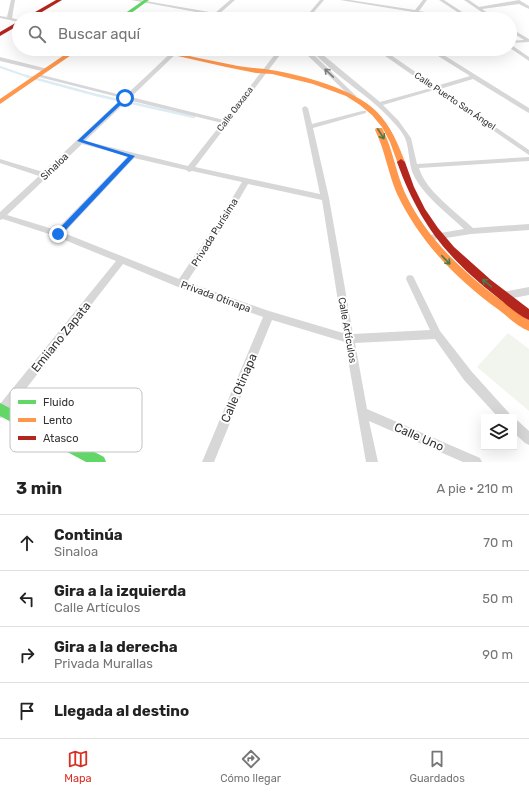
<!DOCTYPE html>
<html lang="es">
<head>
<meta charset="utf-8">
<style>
	body { margin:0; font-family:Rubik,sans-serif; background:#f6f6f6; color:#222 }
	.controls { position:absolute; right:12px; bottom:12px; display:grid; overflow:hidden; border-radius:0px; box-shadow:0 4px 16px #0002 }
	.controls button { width:36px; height:36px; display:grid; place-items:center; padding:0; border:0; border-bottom:1px solid #e0e0e0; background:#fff; color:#222; font:20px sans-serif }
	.stop { position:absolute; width:12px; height:12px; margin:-9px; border:3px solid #1a73e8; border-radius:50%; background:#fff }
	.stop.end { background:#1a73e8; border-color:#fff; box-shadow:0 1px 4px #0008 }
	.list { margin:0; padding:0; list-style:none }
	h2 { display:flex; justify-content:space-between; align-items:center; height:52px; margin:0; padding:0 16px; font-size:17px }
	h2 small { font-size:13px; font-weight:400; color:#767676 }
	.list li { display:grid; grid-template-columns:26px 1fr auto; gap:12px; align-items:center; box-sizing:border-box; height:56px; padding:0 16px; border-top:1px solid #e0e0e0 }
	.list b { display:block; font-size:15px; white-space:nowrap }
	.list p { margin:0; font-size:13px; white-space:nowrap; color:#767676 }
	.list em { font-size:13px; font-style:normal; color:#767676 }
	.icon { flex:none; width:22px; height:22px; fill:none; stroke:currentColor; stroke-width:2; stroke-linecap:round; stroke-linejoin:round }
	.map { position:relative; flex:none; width:529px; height:462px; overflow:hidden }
	.search { position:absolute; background:#fff; box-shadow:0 4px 16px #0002; left:12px; right:12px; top:12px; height:44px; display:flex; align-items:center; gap:10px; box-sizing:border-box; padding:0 14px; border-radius:22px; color:#767676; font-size:15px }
	.sheet { height:276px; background:#fff }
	nav { display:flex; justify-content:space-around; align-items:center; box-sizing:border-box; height:56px; border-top:1px solid #e0e0e0; background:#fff; font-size:11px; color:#767676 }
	nav a { display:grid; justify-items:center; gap:2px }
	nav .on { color:#d93025 }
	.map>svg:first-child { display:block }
</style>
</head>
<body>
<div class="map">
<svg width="529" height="462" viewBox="0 0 529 462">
	<rect width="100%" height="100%" fill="#fff"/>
	<path fill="#f1f5ed" d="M508,333L529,349V411L477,367Z"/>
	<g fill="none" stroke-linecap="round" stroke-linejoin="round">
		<path stroke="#ddebf3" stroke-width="2" d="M0,67L29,77"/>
		<path stroke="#ddebf3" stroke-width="2.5" d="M26,76L96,95L194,117"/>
		<path fill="#d7d7d7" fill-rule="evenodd" d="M11,0H15L12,18L19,20V22L0,18V16L7,17Z
			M131,0H140L215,13L230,0H235L219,14L242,19H232L217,16L213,18L211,17L212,15Z
			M320,0H324L308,19H304Z
			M340,0H350L415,10L423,0H427L419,11L466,19H455L417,13L412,19H408L413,12Z
			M439,0H444L473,19H468Z
			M464,0H469L479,7L519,0L529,6V9L519,4L482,9L497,19H492Z
			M510,28L529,39V42L510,43V41L524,40L510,31Z
			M510,44L529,57V61L510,48Z
			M175,49H181L131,97L224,120L279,49H308L356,96V98H352L303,51H283L195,167L320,194L302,108L305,106L308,108L312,124L362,111H366V113L313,128L329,198L353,334L430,330L406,279L407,276L410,275L413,276L440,331L472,372L509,413L510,417H498L464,380L435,339L355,343L367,409L480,458L482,462H463L369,421L378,462H366L345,342L272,320L214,462H202L263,317L178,287L123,264L4,417L0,418V404L116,261L55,236L3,219L0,220V212L39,176L0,163V159L43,172L122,98L35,76L38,74L125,96ZM128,100L222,123L188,166L85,141ZM82,144L128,156L56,230L7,215ZM134,158L186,170L189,172L192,171L242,182L220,218L179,279L64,233ZM248,184L322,200L343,333L269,311L187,282L226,222Z
			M362,49H393L385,51L436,86L470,76L427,49H434L529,108V113L527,112L473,79L440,89L529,150V155L434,90L383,105L398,120L411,138L417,164L529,157V161L419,168C425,190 456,212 473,228L529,224V230L471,234L434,240L431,239L430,237L431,235L434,234L464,229C447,213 425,197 414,176C408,164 410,150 405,138C402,132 398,127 394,123C371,96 338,79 314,53L317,51ZM378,51L431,88L380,102L322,54Z
			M0,57L48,69L49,70L46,72L0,61Z
			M529,287V295L502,300L499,299L497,296L499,293L502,292Z
			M514,419L518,421L529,431V445L525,443L514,433Z"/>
		<path fill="#63d668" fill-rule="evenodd" d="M144,0H149L123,19H117Z
			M0,403L104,457L106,462H86L0,416Z"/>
		<path fill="#ff974d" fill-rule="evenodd" d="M73,49H80L0,104V99Z
			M147,49H158C185,55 212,61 238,66C249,68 260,68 271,70C302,75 355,89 377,112C391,126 398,144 405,162L404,164H398L390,142L382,127L372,115L360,105L346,96L313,84L272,74L256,73L226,67Z
			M376,128H382L383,130C393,150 396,173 405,193C431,248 480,287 529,320V331C518,327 508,317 499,310C456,279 420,242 397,194C388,173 385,150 375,130Z"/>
		<path fill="#b3261e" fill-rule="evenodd" d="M56,0H62L30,19H23Z
			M19,21V25L0,36V32Z
			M401,159L405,162L414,187L425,209L438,228L454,247L491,280L529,309V320C517,315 506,304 497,297C446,257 419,223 397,162Z"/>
	</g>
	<defs><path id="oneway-shaft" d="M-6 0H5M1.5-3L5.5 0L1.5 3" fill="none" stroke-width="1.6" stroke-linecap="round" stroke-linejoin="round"/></defs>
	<use stroke="#7d7d7d" href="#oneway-shaft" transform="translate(329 73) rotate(-136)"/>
	<g stroke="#497c4b">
		<use href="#oneway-shaft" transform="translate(381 134) rotate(58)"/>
		<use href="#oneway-shaft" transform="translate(446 260) rotate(46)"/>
		<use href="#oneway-shaft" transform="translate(487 283) rotate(-140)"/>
	</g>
	<path fill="#1a73e8" d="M124,97L128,98L83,140L135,156L60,236H55V233L128,157L77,141Z"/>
	<g text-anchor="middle" stroke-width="4" stroke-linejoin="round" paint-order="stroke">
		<g font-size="9" fill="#333" stroke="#fff">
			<text transform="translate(455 101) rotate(34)" y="3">Calle Puerto San Ángel</text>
			<text transform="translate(235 109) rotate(-53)" y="3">Calle Oaxaca</text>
		</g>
		<g font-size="10" fill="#333" stroke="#fff">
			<text transform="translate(54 166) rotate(-44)" y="4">Sinaloa</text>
			<text transform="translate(214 232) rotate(-58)" y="4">Privada Purísima</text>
			<text transform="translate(216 296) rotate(20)" y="4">Privada Otinapa</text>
			<text transform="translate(348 330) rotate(80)" y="4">Calle Artículos</text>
		</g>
		<g font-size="12" fill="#333" stroke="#fff">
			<text transform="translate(61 337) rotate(-51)" y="4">Emiiano Zapata</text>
			<text transform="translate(239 388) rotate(-67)" y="4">Calle Otinapa</text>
			<text transform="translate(419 437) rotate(24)" y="4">Calle Uno</text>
		</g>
	</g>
	<rect x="10" y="388" width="132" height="64" rx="6" fill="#fff" stroke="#c2c2c2" stroke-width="1"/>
	<rect x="18" y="400" width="18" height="4" fill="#63d668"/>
	<rect x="18" y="418" width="18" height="4" fill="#ff974d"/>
	<rect x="18" y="436" width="18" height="4" fill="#b3261e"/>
	<g font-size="11" fill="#333">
		<text x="43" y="406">Fluido</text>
		<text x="43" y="424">Lento</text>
		<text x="43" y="442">Atasco</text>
	</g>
</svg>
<div class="controls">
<button><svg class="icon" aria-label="layers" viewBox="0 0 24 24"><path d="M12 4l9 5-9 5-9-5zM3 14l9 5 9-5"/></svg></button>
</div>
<div class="stop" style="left:125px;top:98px"></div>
<div class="stop end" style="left:58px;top:234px"></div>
<div class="search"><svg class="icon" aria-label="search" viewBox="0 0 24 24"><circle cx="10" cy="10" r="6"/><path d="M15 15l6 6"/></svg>Buscar aquí</div>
</div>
<section class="sheet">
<h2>3 min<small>A pie · 210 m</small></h2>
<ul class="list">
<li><svg class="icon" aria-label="ahead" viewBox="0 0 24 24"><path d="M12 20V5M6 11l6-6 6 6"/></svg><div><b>Continúa</b><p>Sinaloa</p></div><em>70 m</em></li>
<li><svg class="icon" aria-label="left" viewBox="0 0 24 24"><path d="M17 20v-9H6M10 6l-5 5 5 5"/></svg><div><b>Gira a la izquierda</b><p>Calle Artículos</p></div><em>50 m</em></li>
<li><svg class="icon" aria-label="right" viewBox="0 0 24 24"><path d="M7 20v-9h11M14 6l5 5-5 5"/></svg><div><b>Gira a la derecha</b><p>Privada Murallas</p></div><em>90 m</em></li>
<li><svg class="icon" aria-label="arrive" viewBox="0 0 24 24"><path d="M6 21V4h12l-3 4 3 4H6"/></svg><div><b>Llegada al destino</b></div></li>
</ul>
</section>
<nav>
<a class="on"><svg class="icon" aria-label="map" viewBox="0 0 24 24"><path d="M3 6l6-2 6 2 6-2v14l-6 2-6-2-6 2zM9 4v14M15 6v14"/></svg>Mapa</a>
<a><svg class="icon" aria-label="directions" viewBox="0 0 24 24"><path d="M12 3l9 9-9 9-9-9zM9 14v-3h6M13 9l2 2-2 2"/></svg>Cómo llegar</a>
<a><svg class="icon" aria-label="saved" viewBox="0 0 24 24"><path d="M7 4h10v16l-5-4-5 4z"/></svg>Guardados</a>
</nav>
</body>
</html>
